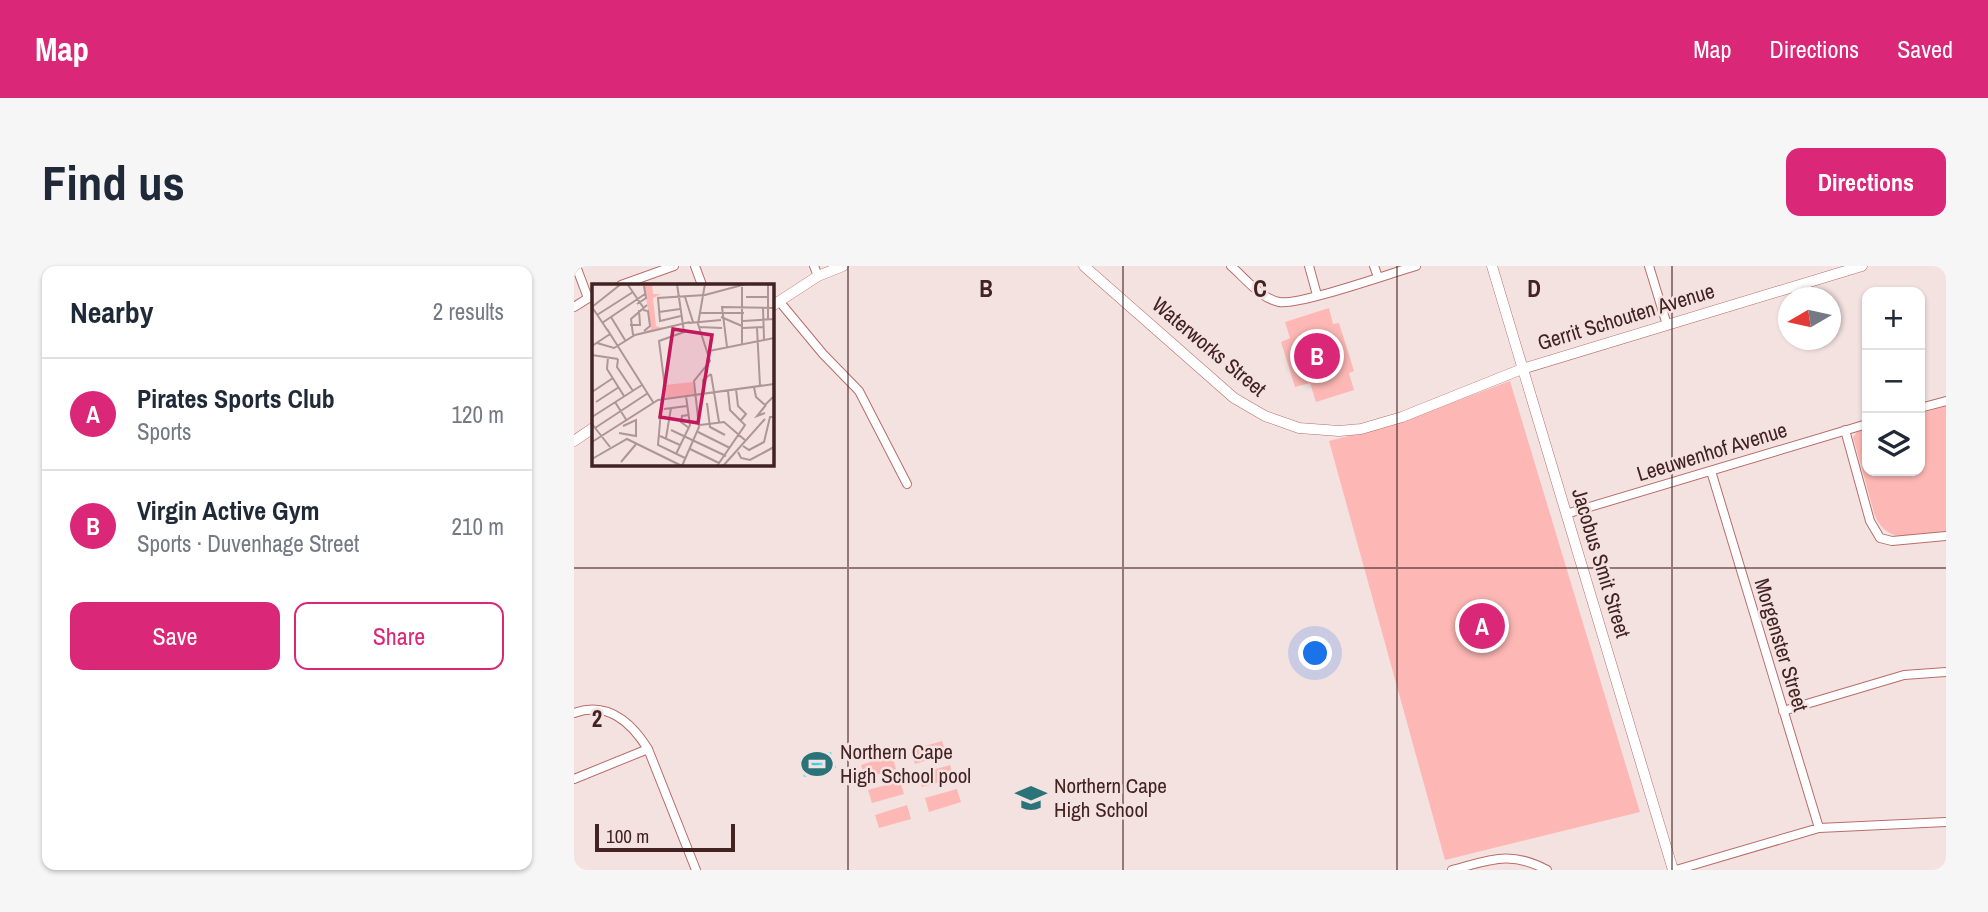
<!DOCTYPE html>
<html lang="en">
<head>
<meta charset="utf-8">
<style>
	body { margin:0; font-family:"Archivo Narrow",sans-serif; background:#f6f6f7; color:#1f2937 }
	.controls { position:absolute; right:21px; top:21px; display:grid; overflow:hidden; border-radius:14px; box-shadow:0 2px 5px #0004 }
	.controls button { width:63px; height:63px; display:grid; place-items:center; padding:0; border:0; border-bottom:2px solid #e0e1e3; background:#fff; color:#1f2937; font:35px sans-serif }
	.compass { position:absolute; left:1204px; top:21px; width:63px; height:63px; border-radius:50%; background:#fff; box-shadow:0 2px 5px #0004; rotate:261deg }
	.scale { position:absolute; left:21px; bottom:18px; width:140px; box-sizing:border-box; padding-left:7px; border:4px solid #422322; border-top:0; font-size:19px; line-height:24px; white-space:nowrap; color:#422322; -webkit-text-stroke:5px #f4e2e1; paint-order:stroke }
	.you { position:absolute; left:742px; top:388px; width:24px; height:24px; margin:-18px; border:5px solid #fff; border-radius:50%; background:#1a73e8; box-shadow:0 0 0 10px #1a73e833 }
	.badge { display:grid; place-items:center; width:46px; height:46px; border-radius:50%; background:#db2777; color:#fff; font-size:23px; font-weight:700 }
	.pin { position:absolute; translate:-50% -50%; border:4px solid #fff; box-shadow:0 2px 7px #0006 }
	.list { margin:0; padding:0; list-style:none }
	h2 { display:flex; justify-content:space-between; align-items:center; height:91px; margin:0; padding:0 28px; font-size:30px }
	h2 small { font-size:23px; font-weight:400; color:#747a83 }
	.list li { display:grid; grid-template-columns:46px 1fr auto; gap:21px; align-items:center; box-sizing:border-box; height:112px; padding:0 28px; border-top:2px solid #e0e1e3 }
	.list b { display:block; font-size:26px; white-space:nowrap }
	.list p { margin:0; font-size:23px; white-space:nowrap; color:#747a83 }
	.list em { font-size:23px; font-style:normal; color:#747a83 }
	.actions { display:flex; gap:14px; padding:21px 28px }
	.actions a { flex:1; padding:16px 0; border:2px solid #db2777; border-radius:14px; text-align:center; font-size:24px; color:#db2777 }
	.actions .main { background:#db2777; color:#fff }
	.icon { flex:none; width:38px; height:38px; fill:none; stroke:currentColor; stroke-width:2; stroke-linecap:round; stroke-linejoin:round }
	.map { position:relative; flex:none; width:1372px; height:604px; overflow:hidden; border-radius:14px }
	header { display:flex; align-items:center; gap:42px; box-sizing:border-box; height:98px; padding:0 35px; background:#db2777; color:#fff }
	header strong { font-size:33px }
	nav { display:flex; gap:38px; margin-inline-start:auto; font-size:24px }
	.intro { display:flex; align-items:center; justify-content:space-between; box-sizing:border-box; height:168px; padding:0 42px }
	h1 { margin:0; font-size:49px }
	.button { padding:18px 32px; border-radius:14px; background:#db2777; color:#fff; font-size:24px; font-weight:700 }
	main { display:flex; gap:42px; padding:0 42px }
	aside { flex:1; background:#fff; border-radius:14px; box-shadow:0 2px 5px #0004 }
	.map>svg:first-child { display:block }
</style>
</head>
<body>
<header>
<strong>Map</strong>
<nav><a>Map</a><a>Directions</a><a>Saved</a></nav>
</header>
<div class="intro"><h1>Find us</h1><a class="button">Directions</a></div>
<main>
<aside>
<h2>Nearby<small>2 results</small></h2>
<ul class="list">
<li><span class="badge">A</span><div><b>Pirates Sports Club</b><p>Sports</p></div><em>120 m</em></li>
<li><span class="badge">B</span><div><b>Virgin Active Gym</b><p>Sports · Duvenhage Street</p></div><em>210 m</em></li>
</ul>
<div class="actions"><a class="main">Save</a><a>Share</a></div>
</aside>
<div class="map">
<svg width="1372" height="604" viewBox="0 0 1372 604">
	<defs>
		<pattern id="water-ripples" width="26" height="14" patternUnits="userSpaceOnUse" patternTransform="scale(1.75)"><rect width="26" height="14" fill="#47e4ef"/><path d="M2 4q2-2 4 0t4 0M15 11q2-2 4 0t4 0" fill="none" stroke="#3fc3cd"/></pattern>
	</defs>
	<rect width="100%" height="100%" fill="#f4e2e1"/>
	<path fill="#fdb8b5" d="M755,42L759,58L765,57L780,105L775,107L780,124L742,136L736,117L721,121L707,76L716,72L711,56Z
		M936,115L1066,546L871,594L755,175L824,157Z
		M1372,140V266C1344,269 1315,281 1301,250L1279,171L1283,166L1293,163V205H1346V148Z
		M368,475L372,488L341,498L337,484Z
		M318,489L322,503L291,512L287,499Z
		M376,499L380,512L348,521L344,508Z
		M326,515L330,528L298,537L294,524Z
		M383,523L387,536L355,546L351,532Z
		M333,539L337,553L305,562L301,549Z"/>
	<path fill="url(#water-ripples)" d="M257,486L262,502L230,511L225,495Z"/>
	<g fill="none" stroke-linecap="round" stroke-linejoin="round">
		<g stroke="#b86d6a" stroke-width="10">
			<path id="minor" d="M2,0L14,32
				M121,0L128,19
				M240,0L244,10
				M657,0C671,12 686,32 705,36C724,40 817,7 842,0
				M735,0L743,29
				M800,0L804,11
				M1075,0L1093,59
				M47,19L100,0
				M205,35L249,88L285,125L333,218
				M0,41L16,31
				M1346,142L1372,135
				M1271,164L1296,255L1306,272L1318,275L1372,270
				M1137,205L1245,562
				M992,248L1293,158
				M1209,445L1330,409L1372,406
				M0,447C34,435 57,456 74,483L122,604
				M0,513L74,483
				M878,604C916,594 936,584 973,604
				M1102,604L1245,562L1372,556"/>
		</g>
		<g stroke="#b86d6a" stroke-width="11">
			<path id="tertiary" d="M510,0L660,132L691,150L725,162L765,165L787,163L828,151L948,103L1288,0
				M918,0L1099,604
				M198,40L244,10L269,0
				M0,175L19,162"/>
		</g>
		<use href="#minor" stroke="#fff" stroke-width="8"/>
		<use href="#tertiary" stroke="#fff" stroke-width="10"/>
	</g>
	<path fill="none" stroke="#422322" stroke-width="2" stroke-opacity="0.55" d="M274,0V604M549,0V604M823,0V604M1098,0V604M0,302H1372"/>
	<defs>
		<g id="stadium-bare" transform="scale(2.415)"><path d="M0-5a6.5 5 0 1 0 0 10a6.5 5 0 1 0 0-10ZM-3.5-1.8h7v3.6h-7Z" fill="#2a7479" stroke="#f4e2e1" stroke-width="2.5" paint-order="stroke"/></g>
		<g id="school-bare" transform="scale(2.415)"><path d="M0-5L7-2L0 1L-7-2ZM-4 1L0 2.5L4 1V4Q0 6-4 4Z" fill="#2a7479" stroke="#f4e2e1" stroke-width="2.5" paint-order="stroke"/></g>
	</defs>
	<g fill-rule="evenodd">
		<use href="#stadium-bare" x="243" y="498"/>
		<use href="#school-bare" x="457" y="532"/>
	</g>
	<g text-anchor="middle" stroke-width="5" stroke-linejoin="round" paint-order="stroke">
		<g font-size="21" fill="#422322" stroke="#f4e2e1">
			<text transform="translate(1052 51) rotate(-17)" y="7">Gerrit Schouten Avenue</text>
			<text transform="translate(635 81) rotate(40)" y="7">Waterworks Street</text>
			<text transform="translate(1138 186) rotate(-17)" y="7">Leeuwenhof Avenue</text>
			<text transform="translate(1027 297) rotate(73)" y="7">Jacobus Smit Street</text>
			<text transform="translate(1207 379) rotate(73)" y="7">Morgenster Street</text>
		</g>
		<g font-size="21" fill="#422322" stroke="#f4e2e1" text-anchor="start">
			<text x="266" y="493">Northern Cape<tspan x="266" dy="24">High School pool</tspan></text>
			<text x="480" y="527">Northern Cape<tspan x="480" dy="24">High School</tspan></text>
		</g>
	</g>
	<g transform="translate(18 18)">
		<rect width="182" height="182" fill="#f4e2e1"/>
		<path d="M52,0H60L61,10H69L61,14L64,42L71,44L46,50L59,45Z" fill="#fdb8b5"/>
		<path d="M101,98L103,110L74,114L73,101Z" fill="#fdb8b5"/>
		<path fill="none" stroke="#ad9695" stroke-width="2" d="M176,0V36M36,1L51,23M93,13L101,38M154,13H176M45,20L54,14L52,2M0,23L16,47M0,23L29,0M171,24L172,55M51,26L56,27L58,42L52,47M67,28L88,25M108,29H152M5,31L41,8M89,32L68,37L66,14L113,11L154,0M19,33L33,56M129,33L150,42M151,37L182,35M10,39L53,10M97,39L129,36M38,41H48L47,26M107,43L130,44M151,44L172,43M165,44L168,102M15,45L61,118M41,51L39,35L55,21M5,59L22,64L43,51L98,38M150,60V3M0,62L18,50M135,63L130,23L182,24M117,67L182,54M0,71L26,75M16,73L15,85L32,112M26,75L25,83L41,107M119,90L127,138M162,103L164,113L173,121L181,113M144,105L146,122L154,130L149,136M0,108L21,94M112,110L111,96L119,90M70,115L73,104L67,57L92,48L85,0M70,115L66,161L93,174M4,118L27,103M23,118L35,137M115,119L118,143L133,151M72,125L95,122M173,129L165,132L174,121M0,133L50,101M0,140L18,163M108,141L132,138L154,157M3,144L56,109M97,144L89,138L90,132L97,131M79,146L134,172M106,148L138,164M27,149L44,152V136L31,142M68,152L88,161M74,154L79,124M0,158L66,116L182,100M151,162L157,166L172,158L178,133H182M98,165L127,179M146,168L149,174L158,176L182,163M84,170L98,141L94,112M0,175L35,155L90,182M29,178L45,159M90,182L107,143L102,97L118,77L106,40L113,0M125,182L153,141L138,126L136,107M131,182L173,135"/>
		<path fill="#c2185b" fill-opacity="0.15" stroke="#c2185b" stroke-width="3.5" d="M81,45L120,51L106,139L68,133Z"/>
		<rect width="182" height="182" fill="none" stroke="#422322" stroke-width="3.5"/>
	</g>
	<g font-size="23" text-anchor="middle" font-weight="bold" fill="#422322" stroke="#f4e2e1" stroke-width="5" stroke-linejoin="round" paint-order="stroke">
		<text x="412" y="31">B</text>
		<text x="686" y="31">C</text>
		<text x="960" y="31">D</text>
		<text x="23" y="461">2</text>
	</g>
</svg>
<div class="controls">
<button>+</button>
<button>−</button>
<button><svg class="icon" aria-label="layers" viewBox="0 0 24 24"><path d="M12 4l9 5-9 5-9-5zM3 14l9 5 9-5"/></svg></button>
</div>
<svg class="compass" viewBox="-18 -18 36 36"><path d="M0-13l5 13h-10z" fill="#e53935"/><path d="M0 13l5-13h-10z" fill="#747a83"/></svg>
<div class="scale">100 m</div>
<div class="you"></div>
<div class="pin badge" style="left:908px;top:360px">A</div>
<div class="pin badge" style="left:743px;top:90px">B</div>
</div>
</main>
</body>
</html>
